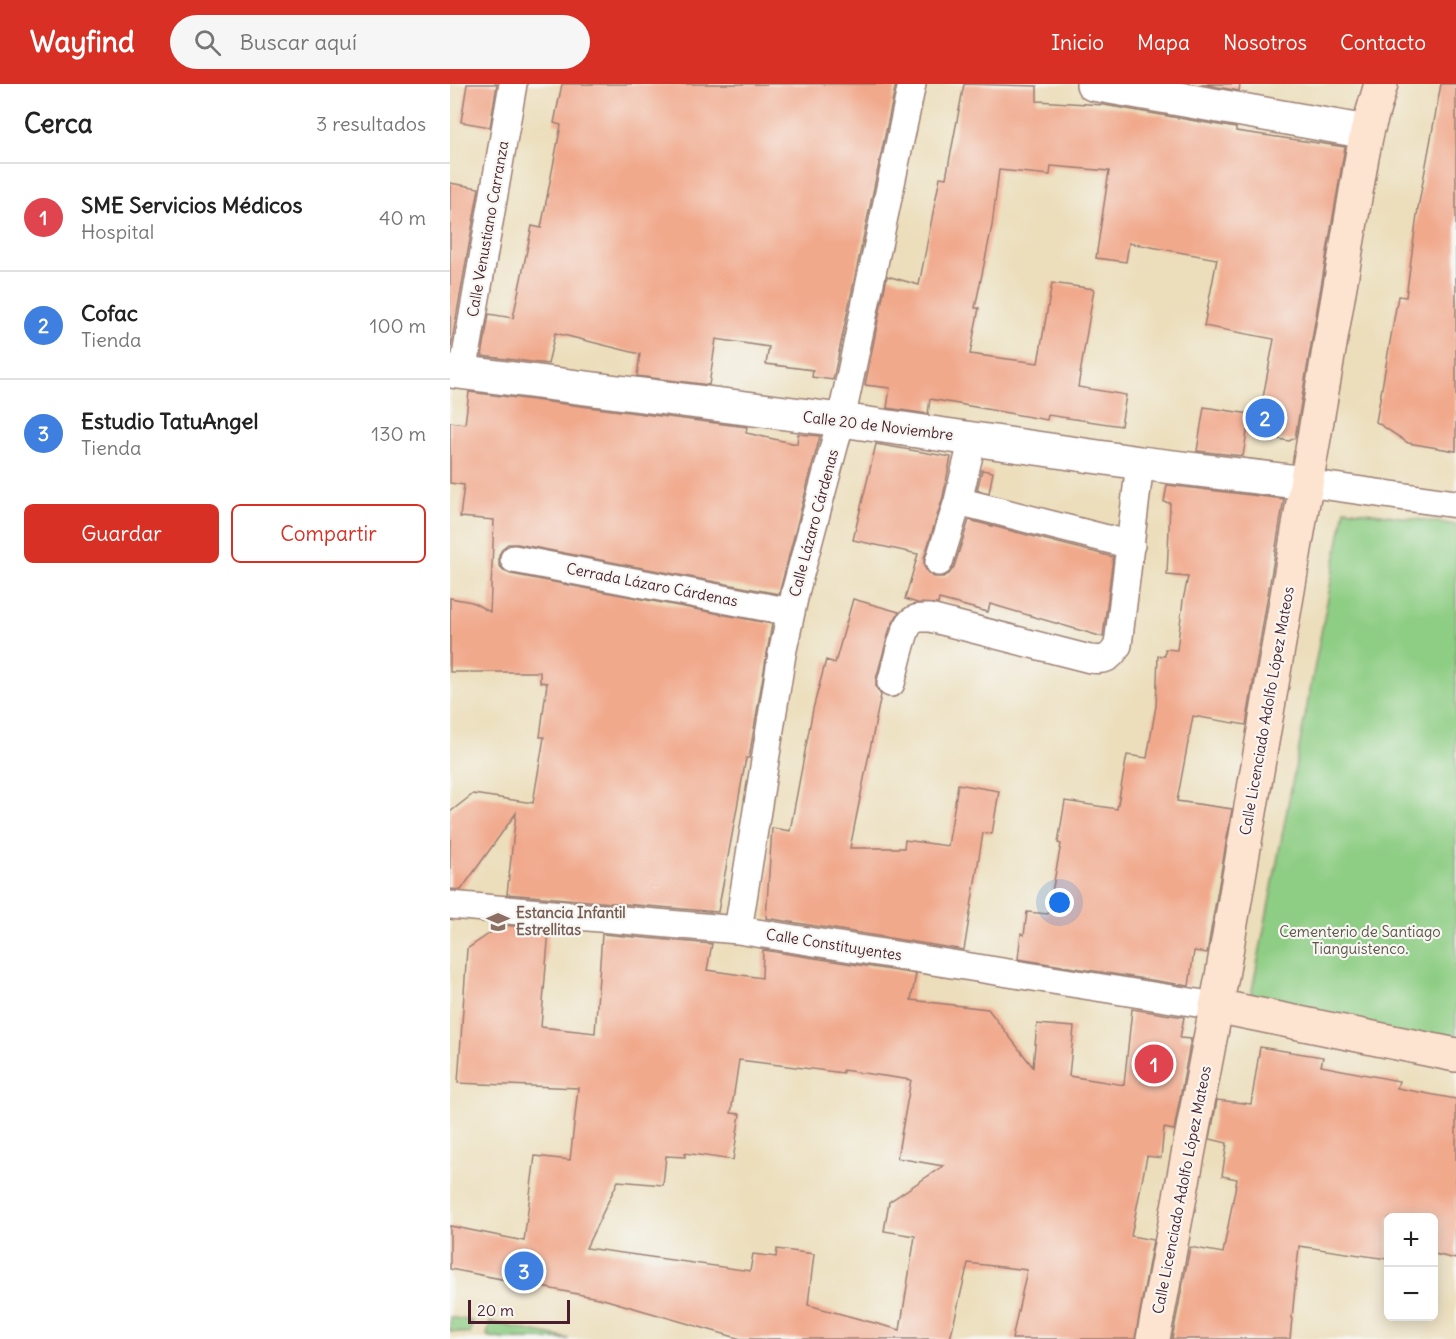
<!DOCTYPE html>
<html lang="es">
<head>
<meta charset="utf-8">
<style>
	body { margin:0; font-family:Delius,sans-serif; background:#f6f6f6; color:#222 }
	.controls { position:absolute; right:18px; bottom:18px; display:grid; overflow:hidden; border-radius:9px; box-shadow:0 3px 15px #0003 }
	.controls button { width:54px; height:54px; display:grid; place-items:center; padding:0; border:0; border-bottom:2px solid #e0e0e0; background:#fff; color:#222; font:30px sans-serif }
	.scale { position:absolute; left:18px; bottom:15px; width:102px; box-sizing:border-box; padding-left:6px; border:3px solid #4a1f2b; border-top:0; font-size:16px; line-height:21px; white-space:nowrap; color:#4a1f2b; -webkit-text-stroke:4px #f6f6f2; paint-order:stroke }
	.you { position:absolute; left:610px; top:819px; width:21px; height:21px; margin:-15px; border:4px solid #fff; border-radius:50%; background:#1a73e8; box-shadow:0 0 0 9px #1a73e833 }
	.badge { display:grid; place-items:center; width:39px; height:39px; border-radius:50%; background:#d93025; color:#fff; font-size:20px; font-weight:700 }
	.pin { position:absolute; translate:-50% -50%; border:3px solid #fff; box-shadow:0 2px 6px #0006 }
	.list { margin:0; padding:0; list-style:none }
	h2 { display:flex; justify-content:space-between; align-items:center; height:78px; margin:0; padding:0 24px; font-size:26px }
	h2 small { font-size:20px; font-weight:400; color:#767676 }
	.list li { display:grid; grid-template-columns:39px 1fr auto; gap:18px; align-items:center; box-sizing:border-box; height:108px; padding:0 24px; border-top:2px solid #e0e0e0 }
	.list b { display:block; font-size:22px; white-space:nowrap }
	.list p { margin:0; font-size:20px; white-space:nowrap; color:#767676 }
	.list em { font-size:20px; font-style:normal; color:#767676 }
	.actions { display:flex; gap:12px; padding:18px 24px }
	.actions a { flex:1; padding:14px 0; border:2px solid #d93025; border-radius:9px; text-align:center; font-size:21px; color:#d93025 }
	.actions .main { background:#d93025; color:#fff }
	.icon { flex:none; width:33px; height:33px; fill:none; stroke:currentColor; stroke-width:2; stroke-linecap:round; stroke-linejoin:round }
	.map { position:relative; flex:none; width:1006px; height:1255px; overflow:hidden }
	header { display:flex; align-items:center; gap:36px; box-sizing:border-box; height:84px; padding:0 30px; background:#d93025; color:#fff }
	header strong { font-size:28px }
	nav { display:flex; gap:33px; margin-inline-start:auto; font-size:21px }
	.search { width:420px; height:54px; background:#f6f6f6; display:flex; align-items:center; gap:15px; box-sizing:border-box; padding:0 21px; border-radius:33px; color:#767676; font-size:22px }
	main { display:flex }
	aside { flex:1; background:#fff }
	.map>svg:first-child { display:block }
</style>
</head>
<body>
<header>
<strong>Wayfind</strong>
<div class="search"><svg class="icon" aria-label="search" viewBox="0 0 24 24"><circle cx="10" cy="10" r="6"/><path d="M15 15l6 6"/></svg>Buscar aquí</div>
<nav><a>Inicio</a><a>Mapa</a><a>Nosotros</a><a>Contacto</a></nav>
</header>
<main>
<aside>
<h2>Cerca<small>3 resultados</small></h2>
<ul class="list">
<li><span class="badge" style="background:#e0444e">1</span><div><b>SME Servicios Médicos</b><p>Hospital</p></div><em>40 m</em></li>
<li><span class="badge" style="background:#3f7fe0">2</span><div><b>Cofac</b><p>Tienda</p></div><em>100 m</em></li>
<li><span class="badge" style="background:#3f7fe0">3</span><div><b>Estudio TatuAngel</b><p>Tienda</p></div><em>130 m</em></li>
</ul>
<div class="actions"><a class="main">Guardar</a><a>Compartir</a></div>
</aside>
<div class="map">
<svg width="1006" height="1255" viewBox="0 0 1006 1255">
	<rect width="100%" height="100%" fill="#f6f6f2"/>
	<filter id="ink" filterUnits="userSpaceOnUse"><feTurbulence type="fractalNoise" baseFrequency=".0167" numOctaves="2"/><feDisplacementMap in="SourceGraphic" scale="12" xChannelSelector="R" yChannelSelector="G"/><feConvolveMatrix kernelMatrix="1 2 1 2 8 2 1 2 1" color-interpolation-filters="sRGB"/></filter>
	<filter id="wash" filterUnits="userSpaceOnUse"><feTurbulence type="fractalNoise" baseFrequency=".008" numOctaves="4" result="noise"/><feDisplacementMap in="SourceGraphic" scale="24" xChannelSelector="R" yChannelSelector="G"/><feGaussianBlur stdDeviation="1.35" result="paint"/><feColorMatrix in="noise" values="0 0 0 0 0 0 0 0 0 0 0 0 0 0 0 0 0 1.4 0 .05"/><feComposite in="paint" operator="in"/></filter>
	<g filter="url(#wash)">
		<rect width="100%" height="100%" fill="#ecdebb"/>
		<path fill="#8ecd84" stroke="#6c7658" stroke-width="1.5" d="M895,425L1006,441V976L797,933Z
			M0,1233L22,1237L20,1250L0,1247Z
			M40,1238L119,1255H53L37,1252Z"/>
		<g id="blocks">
			<path fill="#f1a98c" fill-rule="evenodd" d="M17,0H47L40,43L11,38Z
				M112,0H446L383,296L362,293L363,286L316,280L319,263L266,255L259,301L187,292L190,270L105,249L98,280L32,272L39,230L63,234L82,142L91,144L111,41L104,39Z
				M514,0L587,2V17L654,21L786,44V47L895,63L845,354L839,357L806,351L824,255L754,242L767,175L679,159L676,178L646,174L659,87L601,82L600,91L549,86L542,142L525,224H529L520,270L588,279L602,199L644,205L628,303L676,311L671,342L598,331L597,336L480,315L478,330L437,324L440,304L415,301L437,192L469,201L490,93L496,94Z
				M752,0H790L789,7Z
				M991,0H1006V367L958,359L926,338L948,212L956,213L968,124Z
				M0,99L29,104L1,263H0Z
				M19,308L297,343L296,349L347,360L348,350L370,352L329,510L67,460H58L53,464L49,471V481L54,487L61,490L322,540L299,674H296L268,828L57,810L66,729L11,806L0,805V728L23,710L83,719L94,653H90L97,599L90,598V588H0V514L22,518L40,528L44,436L10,433L14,401L0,399V338L15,340Z
				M754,323L800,330L793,372L747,367Z
				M426,360L501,373L493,413L474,474V482L478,489L484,493H493L499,490L504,483L519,436L663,473L653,553L540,520L538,528L489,515L488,520L467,519L455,515L468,470L403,456Z
				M532,386L543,388L539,409L527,406Z
				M717,401L834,415L796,641L743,632L727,717L782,725L757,869L744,867L739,902L568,875L571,849L574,851L577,828L598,830L611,760L608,759L615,717L667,725L677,671L697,674L706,622L708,572H715V565L727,566L733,516L738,493L717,491L720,419L714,418Z
				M403,515L449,528L440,544L426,595V603L431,611L400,764H454L455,756L498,762L508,700L549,707L542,750L533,749L514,866L316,834L322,744L340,747L363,625L376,576L385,579Z
				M52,841L99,845L91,943L145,949L152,850L262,860L257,886L312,894L313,866L466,890L461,916L538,925L583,983L587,940L624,943L619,992L674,1001L682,925L734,933L730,954L741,955L724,1046L714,1044L711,1074L697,1072L681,1152L703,1156L685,1255H562L577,1186L518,1179L500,1255H291L153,1215L0,1185V1142L74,1157L85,1072L120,1076L128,1004L8,999L17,865ZM289,976L393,989V986L461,996L447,1074L493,1082L439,1118L434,1147L465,1152L450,1246L358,1221L364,1170L327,1165L326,1173L303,1170L300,1187L136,1164L168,1097L213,1101L216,1072L235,1073V1069L283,1076L290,1030L281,1029Z
				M810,963L873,973L871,982L949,997L947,1004L1006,1015V1175L984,1170V1134H939L937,1175L849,1162L840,1255H722L740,1163L773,1169L787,1095L772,1092L777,1059L760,1055L767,1016L801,1020Z"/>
		</g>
	</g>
	<g filter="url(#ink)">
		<use href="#blocks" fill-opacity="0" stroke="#9b7e73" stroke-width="1.5"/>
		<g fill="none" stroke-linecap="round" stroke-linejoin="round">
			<g stroke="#9b7e73" stroke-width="30">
				<path id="minor" d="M13,289L63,0
					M856,399L1006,420
					M508,417L681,461
					M64,475L341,528
					M489,478L508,417L523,354
					M441,599C445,587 453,545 461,538C466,533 473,534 480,534L640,575C655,577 661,574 668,561L690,379
					M0,821L288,846L766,922
					M288,846L332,570L346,505L391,336L462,0"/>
			</g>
			<g stroke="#9b7e73" stroke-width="36">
				<path id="tertiary" d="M643,0L917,48
					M0,287L391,336L690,379L856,399"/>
			</g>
			<g stroke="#9b7e73" stroke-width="36">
				<path id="secondary" d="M766,922L1006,971
					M703,1255L772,892L912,73L917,48L931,0"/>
			</g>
			<use href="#minor" stroke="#fff" stroke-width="27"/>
			<use href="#tertiary" stroke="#fff" stroke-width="33"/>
			<use href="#secondary" stroke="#fde4d0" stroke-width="33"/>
		</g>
	</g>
	<defs>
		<g id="school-bare" transform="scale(1.8)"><path d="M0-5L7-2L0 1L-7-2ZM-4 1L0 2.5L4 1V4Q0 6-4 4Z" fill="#8d6e63" stroke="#f6f6f2" stroke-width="2.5" paint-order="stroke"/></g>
	</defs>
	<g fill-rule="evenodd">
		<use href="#school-bare" x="48" y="838"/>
	</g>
	<g text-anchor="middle" stroke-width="4.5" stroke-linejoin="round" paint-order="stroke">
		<g font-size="15" fill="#4a1f2b" stroke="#f6f6f2">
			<text transform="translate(38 145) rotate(-80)" y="5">Calle Venustiano Carranza</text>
			<text transform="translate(428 342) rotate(7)" y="5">Calle 20 de Noviembre</text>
			<text transform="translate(364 439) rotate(-75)" y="5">Calle Lázaro Cárdenas</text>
			<text transform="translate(202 501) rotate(11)" y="5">Cerrada Lázaro Cárdenas</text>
			<text transform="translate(817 627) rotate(-80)" y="5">Calle Licenciado Adolfo López Mateos</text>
			<text transform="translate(384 861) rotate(9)" y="5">Calle Constituyentes</text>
			<text transform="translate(732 1106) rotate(-79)" y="5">Calle Licenciado Adolfo López Mateos</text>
		</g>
		<g font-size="15" font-weight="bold" fill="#785e54" stroke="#f6f6f2" text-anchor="start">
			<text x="66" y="834">Estancia Infantil<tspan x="66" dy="17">Estrellitas</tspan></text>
		</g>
		<g font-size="15" fill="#5e5346" stroke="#f6f6f2">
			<text x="910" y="853">Cementerio de Santiago<tspan x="910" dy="17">Tianguistenco.</tspan></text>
		</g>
	</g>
</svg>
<div class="controls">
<button>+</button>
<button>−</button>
</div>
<div class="scale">20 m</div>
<div class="you"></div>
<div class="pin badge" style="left:704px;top:980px;background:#e0444e">1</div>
<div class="pin badge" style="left:815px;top:334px;background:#3f7fe0">2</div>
<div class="pin badge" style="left:74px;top:1187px;background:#3f7fe0">3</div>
</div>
</main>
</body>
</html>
